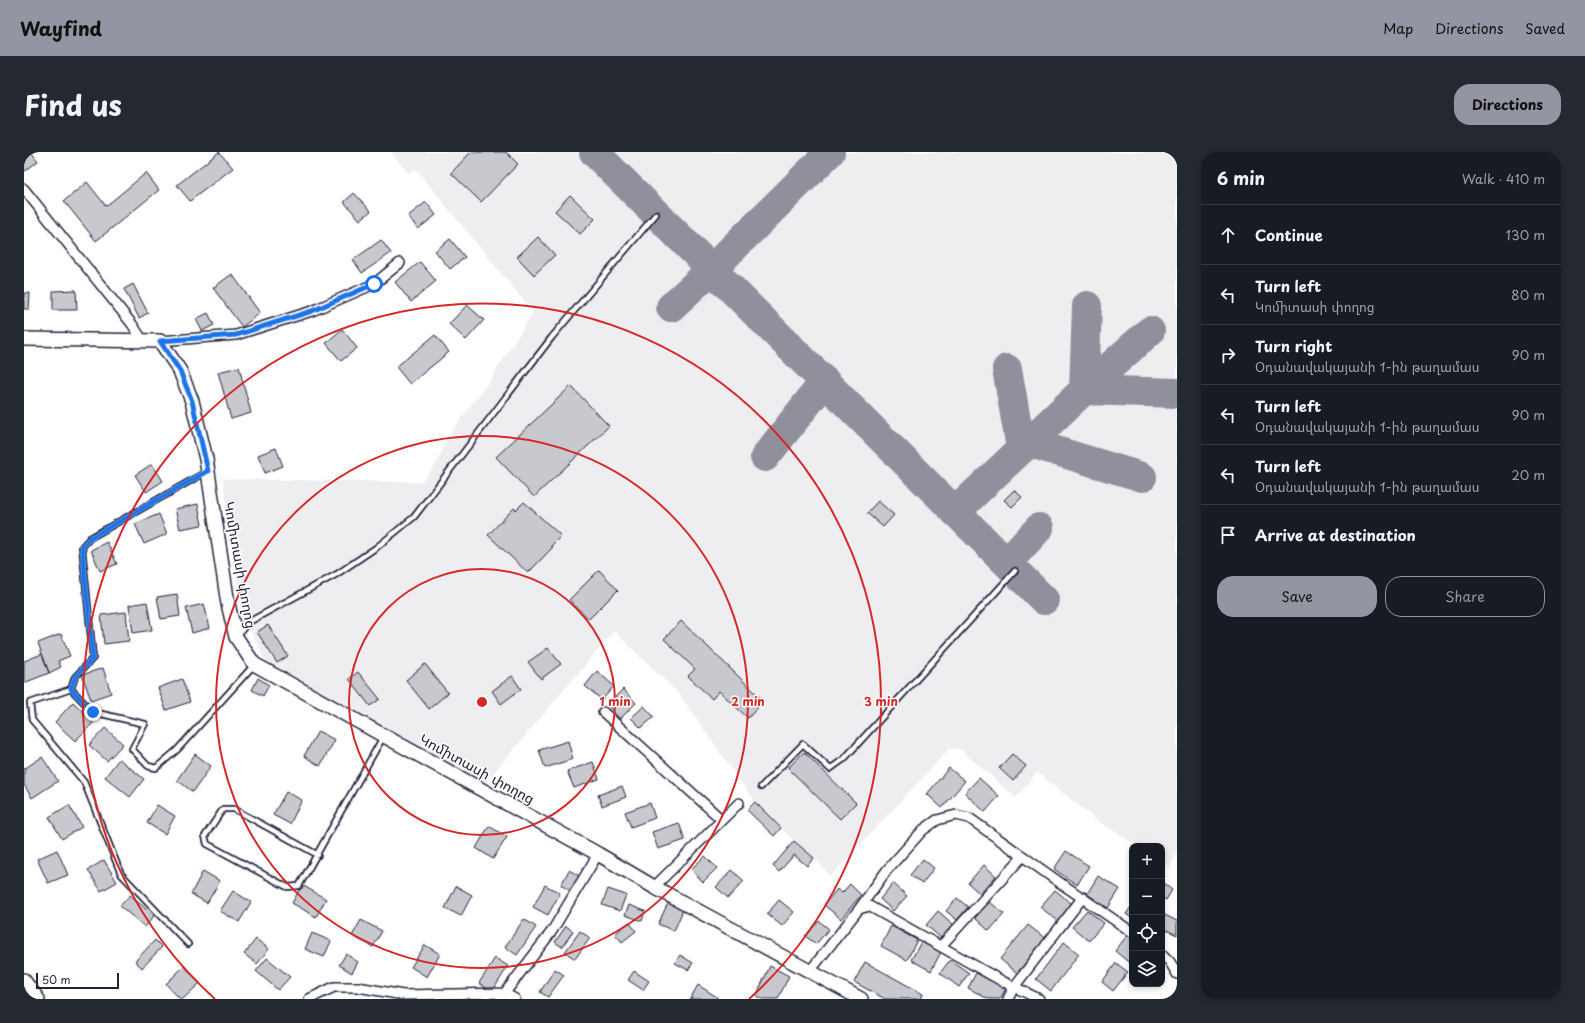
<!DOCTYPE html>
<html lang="en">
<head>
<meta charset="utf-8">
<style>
	body { margin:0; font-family:"Playpen Sans","Noto Sans Armenian",sans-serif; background:#242831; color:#f1f3f6 }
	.controls { position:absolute; right:12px; bottom:12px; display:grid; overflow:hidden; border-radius:8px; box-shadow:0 2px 6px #0003 }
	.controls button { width:36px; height:36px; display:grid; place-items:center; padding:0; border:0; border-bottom:1px solid #363941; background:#171b24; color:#f1f3f6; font:20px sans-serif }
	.scale { position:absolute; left:12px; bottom:10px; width:83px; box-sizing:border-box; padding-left:4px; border:2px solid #22223b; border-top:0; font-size:11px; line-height:14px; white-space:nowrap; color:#22223b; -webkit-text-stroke:3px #fff; paint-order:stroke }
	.stop { position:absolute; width:12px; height:12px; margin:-9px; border:3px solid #1a73e8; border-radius:50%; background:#fff }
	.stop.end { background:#1a73e8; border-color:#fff; box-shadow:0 1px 4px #0008 }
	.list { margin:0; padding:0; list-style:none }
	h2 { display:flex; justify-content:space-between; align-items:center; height:52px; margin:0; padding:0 16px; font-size:17px }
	h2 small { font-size:13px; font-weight:400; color:#9ea1a6 }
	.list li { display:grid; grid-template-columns:26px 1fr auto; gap:12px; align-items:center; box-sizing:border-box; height:60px; padding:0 16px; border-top:1px solid #363941 }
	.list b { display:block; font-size:15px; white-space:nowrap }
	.list p { margin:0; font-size:13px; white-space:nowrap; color:#9ea1a6 }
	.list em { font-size:13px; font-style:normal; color:#9ea1a6 }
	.actions { display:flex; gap:8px; padding:12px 16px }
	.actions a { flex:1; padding:9px 0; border:1px solid #9495a2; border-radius:16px; text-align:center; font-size:14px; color:#9495a2 }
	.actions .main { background:#9495a2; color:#111 }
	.icon { flex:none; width:22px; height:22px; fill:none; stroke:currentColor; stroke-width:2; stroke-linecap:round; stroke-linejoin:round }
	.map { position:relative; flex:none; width:1153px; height:847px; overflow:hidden; border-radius:16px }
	header { display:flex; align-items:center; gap:24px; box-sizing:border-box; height:56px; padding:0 20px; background:#9495a2; color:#111 }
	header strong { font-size:19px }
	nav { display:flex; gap:22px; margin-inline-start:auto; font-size:14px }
	.intro { display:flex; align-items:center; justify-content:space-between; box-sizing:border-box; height:96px; padding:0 24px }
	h1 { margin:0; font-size:28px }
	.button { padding:10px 18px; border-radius:16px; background:#9495a2; color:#111; font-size:14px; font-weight:700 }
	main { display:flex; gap:24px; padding:0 24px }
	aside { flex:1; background:#171b24; border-radius:16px; box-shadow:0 2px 6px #0003 }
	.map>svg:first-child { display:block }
</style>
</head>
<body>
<header>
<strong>Wayfind</strong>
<nav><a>Map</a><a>Directions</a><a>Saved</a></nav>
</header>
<div class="intro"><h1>Find us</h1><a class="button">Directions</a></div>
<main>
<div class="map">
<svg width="1153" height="847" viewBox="0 0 1153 847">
	<rect width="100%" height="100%" fill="#fff"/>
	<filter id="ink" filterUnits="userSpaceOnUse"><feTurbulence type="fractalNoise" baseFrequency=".025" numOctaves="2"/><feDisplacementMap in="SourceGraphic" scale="8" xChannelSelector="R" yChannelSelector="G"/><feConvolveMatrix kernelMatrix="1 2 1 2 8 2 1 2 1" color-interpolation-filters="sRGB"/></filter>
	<g filter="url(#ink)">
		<path fill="#eeeef1" d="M367,0H1153V700L1146,715L1138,710V694H1113L1071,667L1013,620L992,646L936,597H925L807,724L790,706L770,689L731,650L656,543L590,479L461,631L242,510L223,471L217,462L199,327L397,330L411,314L426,281L465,230L509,160L391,16L384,21Z"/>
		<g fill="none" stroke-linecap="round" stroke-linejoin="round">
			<path stroke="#90909d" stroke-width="30" d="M570,0L1020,448
				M647,155L688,117L806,0
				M1126,179L1060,238L1153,241
				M983,217L997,296
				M1003,290L1118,325
				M741,305L801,229
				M931,360L1060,238L1063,154
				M983,411L1015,376"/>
		</g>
		<path fill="#c8c8cf" stroke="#22223b" d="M0,0H7L14,9L0,20Z
			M195,0L209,16L166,49L153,33Z
			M447,0H482L494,12L457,50L427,21Z
			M122,21L135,38L72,89L40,49L63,30L82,54Z
			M330,41L347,59L336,68L320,50Z
			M546,43L571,67L556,82L531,59Z
			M402,50L412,63L394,77L384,64Z
			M514,85L531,103L510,123L493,105Z
			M426,87L441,105L426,117L411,99Z
			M357,88L367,101L338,121L329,108Z
			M396,110L412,129L387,150L371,130Z
			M208,122L236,161L218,175L189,136Z
			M109,132L124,161L115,166L100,137Z
			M52,138L53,158H29V139Z
			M0,141H6L5,157H0Z
			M443,153L460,168L442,188L425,172Z
			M184,161L190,173L178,179L172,167Z
			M318,177L333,196L317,209L302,191Z
			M411,183L425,200L386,232L372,215Z
			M215,215L227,261L207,267L194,220Z
			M547,234L585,274L510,345L472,305Z
			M252,296L259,314L241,321L234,303Z
			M128,312L139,329L122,340L111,323Z
			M990,338L998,345L988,355L980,348Z
			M854,349L870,363L859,375L843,361Z
			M500,350L537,384L527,394L529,395L504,421L464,383L490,356L492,358Z
			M174,352L178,373L156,377L151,357Z
			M135,362L143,382L120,392L111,372Z
			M83,390L93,412L76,419L67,398Z
			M575,418L594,438L565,467L545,448Z
			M153,442L156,464L137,467L133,445Z
			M123,450L128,478L109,481L105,453Z
			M180,452L186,476L168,481L162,456Z
			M102,460L105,489L80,492L77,463Z
			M657,469L740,549L724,566L695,539L688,547L664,524L671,517L640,487Z
			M244,473L264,504L253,511L233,480Z
			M37,482L46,504L34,509L37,515L25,521L14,491Z
			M524,496L537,512L517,527L504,510Z
			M18,502L25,521L0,531V509Z
			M401,512L424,541L405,557L382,528Z
			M79,516L87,541L67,548L58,523Z
			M573,519L590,534L578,548L561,534Z
			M334,520L356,547L346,554L325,527Z
			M488,524L497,537L477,552L468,539Z
			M234,526L245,533L239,544L228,538Z
			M158,527L166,550L142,558L134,536Z
			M599,537L612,551L596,567L583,553Z
			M49,550L70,570L51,589L31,570Z
			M620,554L630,565L617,576L607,566Z
			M81,576L99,592L83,609L65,593Z
			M294,579L311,588L296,614L280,604Z
			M544,589L549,607L521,616L515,598Z
			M780,600L832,651L816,667L764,616Z
			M171,602L187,614L169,640L153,628Z
			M988,602L1002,614L989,629L975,616Z
			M18,605L34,629L8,646L0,633V617Z
			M95,607L120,627L106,645L81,625Z
			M569,610L575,627L550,636L543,619Z
			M925,616L941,629L918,656L903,642Z
			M955,626L975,644L961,660L941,641Z
			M598,634L602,645L578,654L574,643Z
			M262,640L278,648L266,672L249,663Z
			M731,650L757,676L750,684L723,658Z
			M626,651L631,666L607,675L601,660Z
			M45,653L58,675L38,687L25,665Z
			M133,653L151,664L141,682L123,671Z
			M655,671L661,688L634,697L628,680Z
			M465,674L483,685L469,707L452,696Z
			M770,689L790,706L783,714L770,703L755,720L749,714Z
			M33,698L44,723L24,731L13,707Z
			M1042,699L1065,714L1053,733L1030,717Z
			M681,704L693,716L679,730L667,717Z
			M899,707L910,716L898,732L886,723Z
			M80,708L93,730L77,739L64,718Z
			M960,713L972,724L956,742L944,731Z
			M545,718L557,725L548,740L537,733Z
			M708,718L720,729L704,746L692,735Z
			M179,719L196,729L183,751L167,742Z
			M1074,724L1096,737L1084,756L1063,742Z
			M869,731L883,744L869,759L856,747Z
			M1139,731L1148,738L1142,748L1138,745Z
			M826,732L837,743L817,767L800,753L813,737L818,741Z
			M278,733L302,747L292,765L268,751Z
			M521,733L536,741L524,763L509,755Z
			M432,734L448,743L437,764L421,756Z
			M584,737L602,743L596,759L578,753Z
			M1031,738L1048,752L1034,769L1016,755Z
			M209,739L227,750L215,770L196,759Z
			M106,743L130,764L121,775L96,754Z
			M933,746L944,755L933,768L922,759Z
			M755,748L770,760L758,774L743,762Z
			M966,750L980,762L965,779L951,766Z
			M644,751L659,758L650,779L634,772Z
			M605,753L621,759L618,769L601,763Z
			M1108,754V766L1102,762Z
			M1063,758L1080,771L1065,789L1048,775Z
			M914,759L930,773L918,787L902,773Z
			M1141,763L1153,769V783L1138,776V768Z
			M500,767L512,775L493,803L481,795Z
			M337,768L358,779L349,795L328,784Z
			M795,769L805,777L792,792L781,784Z
			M605,770L612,779L598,790L591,782Z
			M1004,773L1022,787L993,821L976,807Z
			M542,774L549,779L538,795L531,790Z
			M867,774L893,788L883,808L857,794Z
			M556,779L566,786L551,807L541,800Z
			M1106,780L1108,782V813L1091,799Z
			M288,781L307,789L300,805L281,797Z
			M232,787L245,797L233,812L220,802Z
			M131,788L138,795L118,816L111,809Z
			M897,790L917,800L907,819L887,808Z
			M1040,790L1055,802L1027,839L1012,827Z
			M401,793L416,802L403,825L387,815Z
			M322,802L334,810L328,821L315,813Z
			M656,803L669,811L664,818L651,811Z
			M243,806L266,825L254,838L232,819Z
			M471,806L484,814L468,840L455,831Z
			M926,808L945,821L935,835L916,821Z
			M841,810L899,842L897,847H861L830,830Z
			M1092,811L1104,820L1089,839L1078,830Z
			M160,814L176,831L159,847H156L142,832Z
			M746,814L765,824L754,847H738L732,844Z
			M531,817L540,823L524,845L516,840Z
			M610,819L625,829L619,838L604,828Z
			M952,821L982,836L976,847H964L944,836Z
			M674,833L693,845L692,847H666Z"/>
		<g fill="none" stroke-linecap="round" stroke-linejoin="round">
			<g stroke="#22223b" stroke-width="8">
				<path id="service" d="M182,320L66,386L58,395L69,506L51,525L47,537L69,560L121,572L108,597L124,614L132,616L153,598L229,514
					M215,482L223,471L313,422L353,395L390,365L528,185L632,62
					M47,537L6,551L8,568L60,630L97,722L164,792
					M737,635L779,592L806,617L820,607L991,419
					M294,703L210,657H199L181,684L183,692L187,694L263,735L275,734L359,585"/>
			</g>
			<g stroke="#22223b" stroke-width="12">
				<path id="minor" d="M0,37L108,172L119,189
					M136,189L212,183L288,159L350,132L376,111
					M579,560L698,668
					M630,735L715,651
					M835,757L863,718L899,678L913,668L932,663L945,666L1035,730L1108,780
					M917,794L999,704
					M1138,802L1146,810L1153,822
					M786,819L835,757L845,754L978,829L1015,847
					M477,846L528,779L574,702
					M285,847L310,835H334L379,843L480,841L491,847
					M984,847L990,835L1059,745"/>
			</g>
			<g stroke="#22223b" stroke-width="14">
				<path id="tertiary" d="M0,827L15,847"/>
			</g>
			<g stroke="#22223b" stroke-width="16">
				<path id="secondary" d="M0,187L136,189L156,219L168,249L182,307L204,452L212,485L230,512L574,702L630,735L837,847"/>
			</g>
			<use href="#service" stroke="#fff" stroke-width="4.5"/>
			<use href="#minor" stroke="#fff" stroke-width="9"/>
			<use href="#tertiary" stroke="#fff" stroke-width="11"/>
			<use href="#secondary" stroke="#fff" stroke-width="13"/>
		</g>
	</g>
	<g fill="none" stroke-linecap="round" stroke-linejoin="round" filter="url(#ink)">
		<path stroke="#1a73e8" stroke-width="5" d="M69,560L47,537L51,525L69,506L58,395L66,386L184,319L168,249L156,219L136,189L212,183L288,159L350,132"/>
	</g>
	<g fill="none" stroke="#d62828" stroke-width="2">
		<circle cx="458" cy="550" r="133"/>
		<circle cx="458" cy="550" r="266"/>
		<path d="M191 847A399 399 0 1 1 725 847"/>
	</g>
	<g text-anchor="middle" stroke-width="3" stroke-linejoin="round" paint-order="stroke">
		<g font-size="14" fill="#22223b" stroke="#fff">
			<text transform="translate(216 413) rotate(80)" y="5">Կոմիտասի փողոց</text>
			<text transform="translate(453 617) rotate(29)" y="5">Կոմիտասի փողոց</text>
		</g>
	</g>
	<circle cx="458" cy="550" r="6" fill="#d62828" stroke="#fff" stroke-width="2"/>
	<g font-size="12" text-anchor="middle" font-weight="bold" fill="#d62828" stroke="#fff" stroke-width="3" stroke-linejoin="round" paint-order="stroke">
		<text x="591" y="554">1 min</text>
		<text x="724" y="554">2 min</text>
		<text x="857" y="554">3 min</text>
	</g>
</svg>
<div class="controls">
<button>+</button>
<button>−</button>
<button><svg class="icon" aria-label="locate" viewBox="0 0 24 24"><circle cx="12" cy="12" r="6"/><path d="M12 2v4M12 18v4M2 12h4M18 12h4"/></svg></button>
<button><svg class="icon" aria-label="layers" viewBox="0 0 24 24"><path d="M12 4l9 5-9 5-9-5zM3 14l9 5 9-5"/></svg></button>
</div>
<div class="scale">50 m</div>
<div class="stop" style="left:350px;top:132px"></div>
<div class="stop end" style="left:69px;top:560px"></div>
</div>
<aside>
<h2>6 min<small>Walk · 410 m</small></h2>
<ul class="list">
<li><svg class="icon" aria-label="ahead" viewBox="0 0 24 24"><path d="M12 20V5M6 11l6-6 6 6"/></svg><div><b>Continue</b></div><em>130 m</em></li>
<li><svg class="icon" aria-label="left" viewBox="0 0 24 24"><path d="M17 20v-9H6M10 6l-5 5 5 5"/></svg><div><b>Turn left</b><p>Կոմիտասի փողոց</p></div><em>80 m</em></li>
<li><svg class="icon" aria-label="right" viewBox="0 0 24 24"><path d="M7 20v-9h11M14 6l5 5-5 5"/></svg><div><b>Turn right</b><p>Օդանավակայանի 1-ին թաղամաս</p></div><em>90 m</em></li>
<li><svg class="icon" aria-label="left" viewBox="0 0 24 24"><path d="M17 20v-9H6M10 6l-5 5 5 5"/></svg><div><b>Turn left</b><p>Օդանավակայանի 1-ին թաղամաս</p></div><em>90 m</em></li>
<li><svg class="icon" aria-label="left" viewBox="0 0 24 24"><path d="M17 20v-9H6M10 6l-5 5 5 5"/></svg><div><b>Turn left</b><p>Օդանավակայանի 1-ին թաղամաս</p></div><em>20 m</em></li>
<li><svg class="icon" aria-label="arrive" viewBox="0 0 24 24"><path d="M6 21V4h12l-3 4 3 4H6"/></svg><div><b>Arrive at destination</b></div></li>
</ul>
<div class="actions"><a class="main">Save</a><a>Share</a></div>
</aside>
</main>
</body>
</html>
